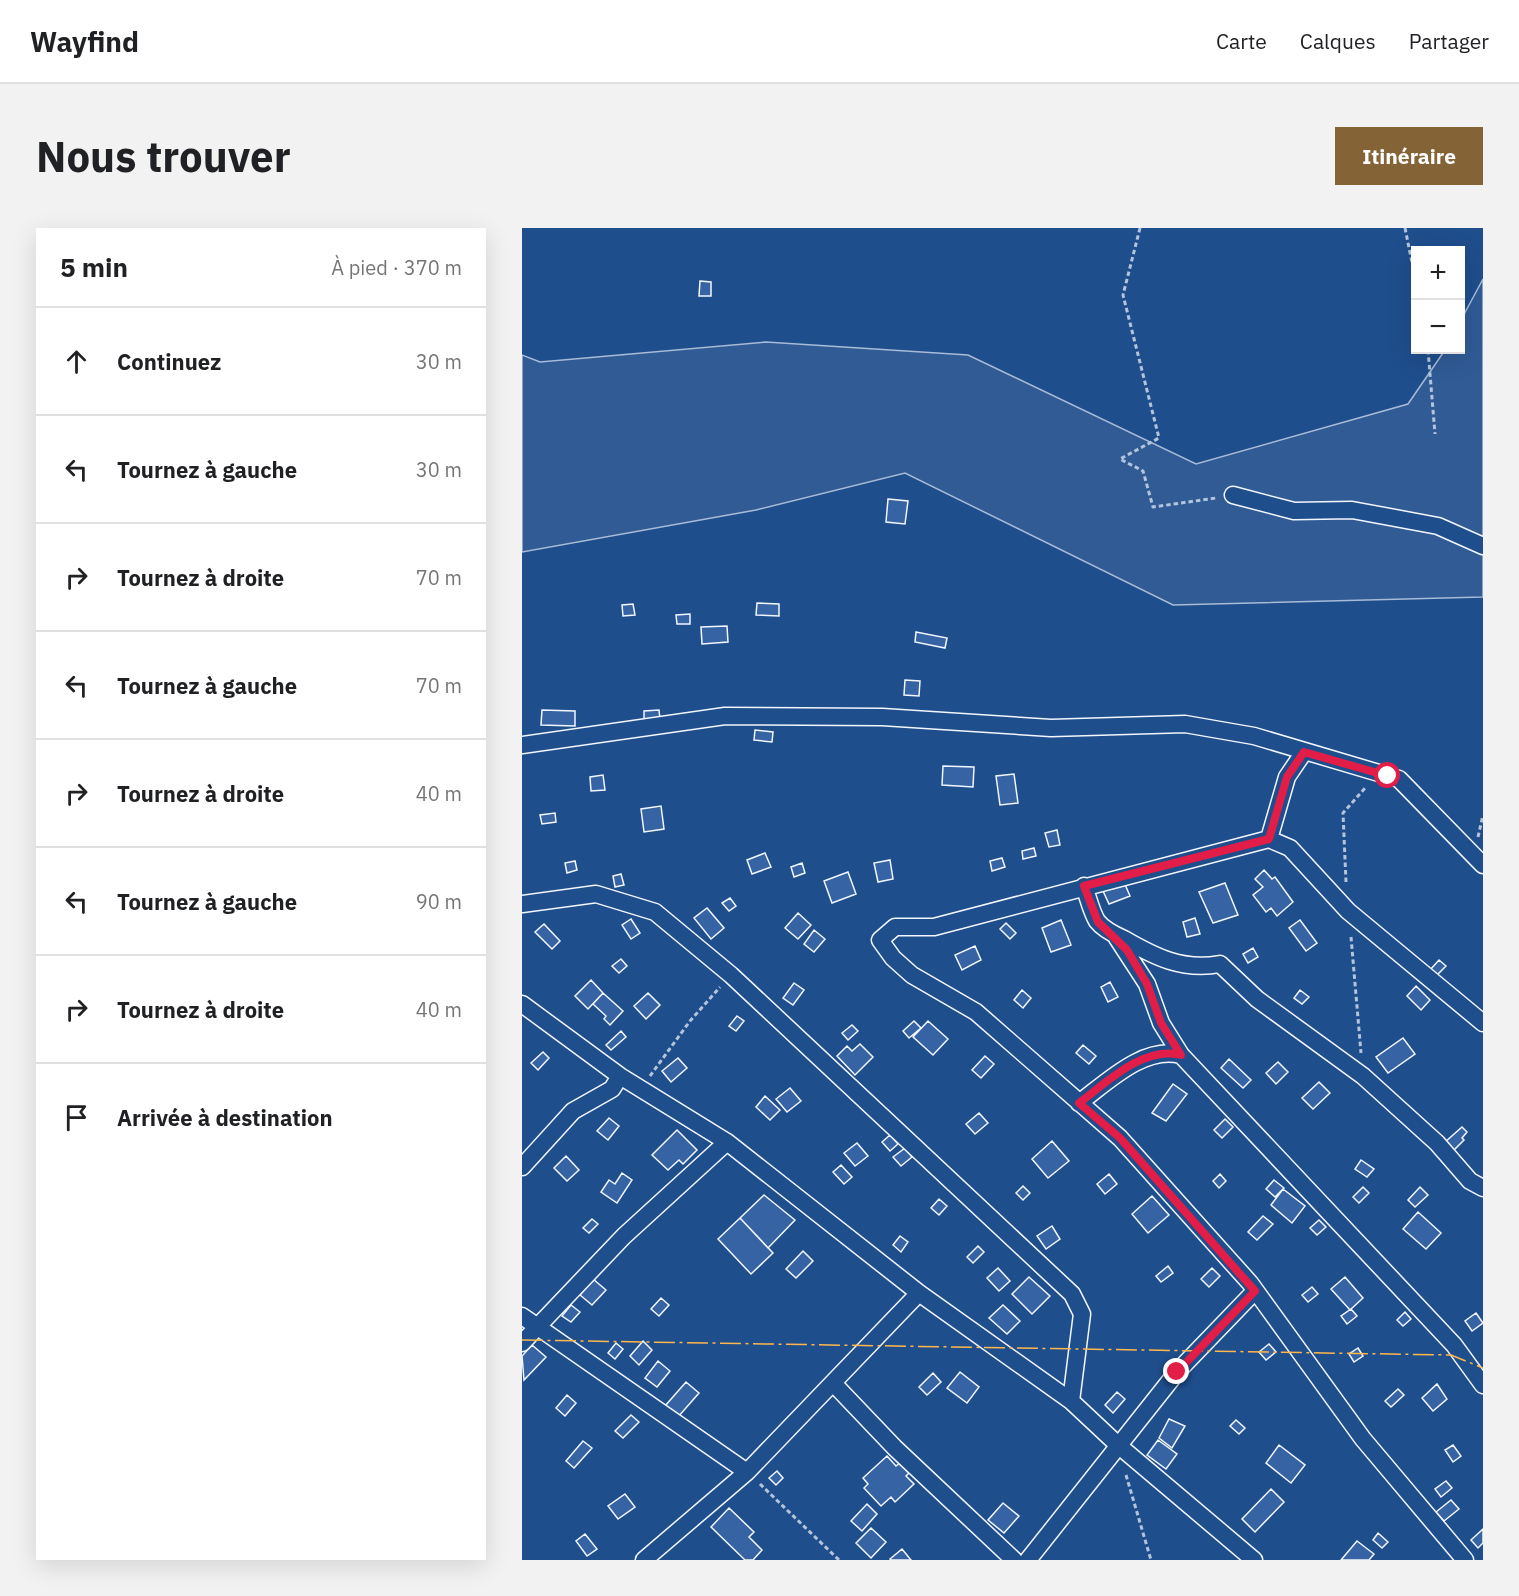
<!DOCTYPE html>
<html lang="fr">
<head>
<meta charset="utf-8">
<style>
	body { margin:0; font-family:"IBM Plex Sans",sans-serif; background:#f2f2f2; color:#202124 }
	.controls { position:absolute; right:18px; top:18px; display:grid; overflow:hidden; border-radius:0px; box-shadow:0 6px 24px #0002 }
	.controls button { width:54px; height:54px; display:grid; place-items:center; padding:0; border:0; border-bottom:2px solid #e0e0e0; background:#fff; color:#202124; font:30px sans-serif }
	.stop { position:absolute; width:18px; height:18px; margin:-14px; border:4px solid #e11d48; border-radius:50%; background:#fff }
	.stop.end { background:#e11d48; border-color:#fff; box-shadow:0 2px 6px #0008 }
	.list { margin:0; padding:0; list-style:none }
	h2 { display:flex; justify-content:space-between; align-items:center; height:78px; margin:0; padding:0 24px; font-size:26px }
	h2 small { font-size:20px; font-weight:400; color:#757577 }
	.list li { display:grid; grid-template-columns:39px 1fr auto; gap:18px; align-items:center; box-sizing:border-box; height:108px; padding:0 24px; border-top:2px solid #e0e0e0 }
	.list b { display:block; font-size:22px; white-space:nowrap }
	.list em { font-size:20px; font-style:normal; color:#757577 }
	.icon { flex:none; width:33px; height:33px; fill:none; stroke:currentColor; stroke-width:2; stroke-linecap:round; stroke-linejoin:round }
	.map { position:relative; flex:none; width:961px; height:1332px; overflow:hidden; border-radius:0px }
	header { display:flex; align-items:center; gap:36px; box-sizing:border-box; height:84px; padding:0 30px; background:#fff; border-bottom:2px solid #e0e0e0 }
	header strong { font-size:28px }
	nav { display:flex; gap:33px; margin-inline-start:auto; font-size:21px }
	.intro { display:flex; align-items:center; justify-content:space-between; box-sizing:border-box; height:144px; padding:0 36px }
	h1 { margin:0; font-size:42px }
	.button { padding:15px 27px; border-radius:0px; background:#846436; color:#fff; font-size:21px; font-weight:700 }
	main { display:flex; gap:36px; padding:0 36px }
	aside { flex:1; background:#fff; border-radius:0px; box-shadow:0 6px 24px #0002 }
	.map>svg:first-child { display:block }
</style>
</head>
<body>
<header>
<strong>Wayfind</strong>
<nav><a>Carte</a><a>Calques</a><a>Partager</a></nav>
</header>
<div class="intro"><h1>Nous trouver</h1><a class="button">Itinéraire</a></div>
<main>
<aside>
<h2>5 min<small>À pied · 370 m</small></h2>
<ul class="list">
<li><svg class="icon" aria-label="ahead" viewBox="0 0 24 24"><path d="M12 20V5M6 11l6-6 6 6"/></svg><div><b>Continuez</b></div><em>30 m</em></li>
<li><svg class="icon" aria-label="left" viewBox="0 0 24 24"><path d="M17 20v-9H6M10 6l-5 5 5 5"/></svg><div><b>Tournez à gauche</b></div><em>30 m</em></li>
<li><svg class="icon" aria-label="right" viewBox="0 0 24 24"><path d="M7 20v-9h11M14 6l5 5-5 5"/></svg><div><b>Tournez à droite</b></div><em>70 m</em></li>
<li><svg class="icon" aria-label="left" viewBox="0 0 24 24"><path d="M17 20v-9H6M10 6l-5 5 5 5"/></svg><div><b>Tournez à gauche</b></div><em>70 m</em></li>
<li><svg class="icon" aria-label="right" viewBox="0 0 24 24"><path d="M7 20v-9h11M14 6l5 5-5 5"/></svg><div><b>Tournez à droite</b></div><em>40 m</em></li>
<li><svg class="icon" aria-label="left" viewBox="0 0 24 24"><path d="M17 20v-9H6M10 6l-5 5 5 5"/></svg><div><b>Tournez à gauche</b></div><em>90 m</em></li>
<li><svg class="icon" aria-label="right" viewBox="0 0 24 24"><path d="M7 20v-9h11M14 6l5 5-5 5"/></svg><div><b>Tournez à droite</b></div><em>40 m</em></li>
<li><svg class="icon" aria-label="arrive" viewBox="0 0 24 24"><path d="M6 21V4h12l-3 4 3 4H6"/></svg><div><b>Arrivée à destination</b></div></li>
</ul>
</aside>
<div class="map">
<svg width="961" height="1332" viewBox="0 0 961 1332">
	<rect width="100%" height="100%" fill="#1f4e8c"/>
	<path fill="#305b95" stroke="#a8bbd7" stroke-width="1.5" d="M961,51V369L651,377L383,245L234,282L0,324V127L18,134L244,114L446,127L674,236L886,176L923,122H938L939,92Z"/>
	<path fill="#3563a3" stroke="#f2f6ff" stroke-width="1.5" d="M178,53L189,54V68H177Z
		M366,271L386,273L383,296L364,294Z
		M235,375L257,376V388L234,387Z
		M111,376L113,387L101,388L100,377Z
		M168,386V396H155L154,387Z
		M205,398L206,414L180,416L179,399Z
		M394,404L425,410L423,420L393,414Z
		M383,452L398,453L397,468L382,467Z
		M20,482L53,483V498L19,497Z
		M137,482L138,491L122,492V483Z
		M233,502L251,504L250,514L232,512Z
		M421,538L452,539L451,559L420,557Z
		M492,546L496,575L478,577L474,548Z
		M81,547L83,562L69,563L68,549Z
		M139,578L142,601L122,604L119,581Z
		M33,585L34,594L20,596L18,587Z
		M535,602L538,617L527,619L523,605Z
		M512,620L514,628L501,631L500,623Z
		M243,625L249,639L230,646L225,632Z
		M480,630L483,639L470,643L468,633Z
		M368,632L371,651L356,654L352,635Z
		M53,633L55,642L45,645L43,635Z
		M280,635L283,645L272,649L269,639Z
		M742,642L750,651L753,649L771,674L755,688L749,680L744,684L731,667L741,659L733,651Z
		M326,644L334,666L310,675L302,653Z
		M99,646L102,657L93,659L91,648Z
		M602,654L608,668L587,676L581,663Z
		M703,655L716,687L691,695L677,664Z
		M208,670L214,678L207,683L200,675Z
		M185,680L202,700L189,711L172,690Z
		M276,685L289,697L276,711L263,700Z
		M673,690L678,706L665,709L661,694Z
		M109,691L118,705L109,711L100,697Z
		M539,692L549,717L529,724L520,700Z
		M778,692L795,715L784,723L767,700Z
		M484,695L494,705L488,711L478,701Z
		M22,696L38,713L30,721L13,704Z
		M292,702L303,711L292,724L282,716Z
		M453,718L459,732L440,742L433,727Z
		M731,720L736,729L726,735L721,726Z
		M99,731L105,738L97,745L90,738Z
		M917,732L924,738L914,748L908,742Z
		M69,752L81,765L66,781L53,768Z
		M588,754L596,769L586,774L579,759Z
		M272,755L282,762L271,777L261,770Z
		M894,758L908,772L899,782L885,768Z
		M500,762L509,770L501,780L492,772Z
		M778,762L787,769L780,776L772,770Z
		M81,765L101,783L88,797L82,791L84,788L71,776Z
		M126,765L138,777L124,791L112,778Z
		M215,788L222,793L214,803L207,798Z
		M392,793L399,800L387,810L381,803Z
		M406,793L426,811L411,827L391,809Z
		M330,797L336,803L326,812L320,805Z
		M99,803L104,809L89,822L84,817Z
		M881,810L893,826L866,845L854,829Z
		M338,816L351,829L333,847L315,828L325,818L330,823Z
		M561,817L574,828L567,836L554,825Z
		M21,824L27,830L16,842L9,835Z
		M463,828L472,836L459,850L450,842Z
		M156,830L165,840L149,854L140,843Z
		M707,831L729,852L721,860L699,840Z
		M756,834L766,844L754,856L744,845Z
		M797,854L808,865L791,881L780,870Z
		M651,856L665,866L644,893L630,885Z
		M268,860L279,873L265,884L254,871Z
		M243,868L258,882L248,892L234,879Z
		M457,885L466,895L453,906L444,896Z
		M87,890L97,898L86,912L75,903Z
		M703,891L711,899L700,910L692,902Z
		M940,899L945,904L940,910L942,912L931,923L922,915Z
		M155,902L175,922L161,936L157,932L146,942L130,927Z
		M368,907L376,916L368,923L360,914Z
		M530,913L547,933L526,950L510,931Z
		M335,915L346,928L333,938L322,925Z
		M383,920L390,929L379,938L371,929Z
		M44,928L57,942L45,953L32,940Z
		M839,932L852,941L845,949L833,941Z
		M319,937L330,949L322,956L311,944Z
		M100,945L110,952L95,975L79,964L87,952L93,956Z
		M587,946L595,956L583,966L575,956Z
		M698,946L704,953L697,960L691,953Z
		M752,952L762,960L753,969L744,961Z
		M501,958L508,965L501,972L494,965Z
		M841,959L847,965L837,975L831,969Z
		M898,959L906,967L893,979L886,972Z
		M761,961L783,978L770,995L749,977Z
		M242,967L273,992L246,1020L218,990Z
		M630,968L647,987L626,1005L610,986Z
		M417,971L425,978L417,987L409,980Z
		M896,984L919,1005L904,1021L881,1001Z
		M741,988L751,996L735,1012L726,1004Z
		M218,990L251,1025L229,1046L196,1011Z
		M70,991L76,996L67,1005L61,1000Z
		M797,992L804,999L795,1007L788,1000Z
		M530,998L538,1011L524,1021L515,1008Z
		M378,1008L386,1014L379,1024L371,1017Z
		M456,1018L462,1024L451,1035L445,1029Z
		M281,1023L291,1033L274,1050L264,1041Z
		M646,1038L651,1045L639,1054L634,1048Z
		M476,1040L488,1053L477,1063L465,1050Z
		M690,1040L698,1048L687,1059L679,1051Z
		M507,1049L528,1068L510,1086L490,1066Z
		M823,1049L841,1070L828,1082L809,1061Z
		M71,1051L84,1062L70,1077L58,1067Z
		M790,1059L796,1066L786,1074L780,1067Z
		M139,1070L147,1077L137,1088L129,1081Z
		M49,1077L58,1084L49,1094L40,1088Z
		M481,1077L498,1093L485,1106L467,1090Z
		M829,1081L835,1088L825,1096L819,1088Z
		M883,1084L889,1091L881,1098L875,1092Z
		M954,1085L961,1095L950,1103L943,1093Z
		M121,1113L130,1122L117,1137L108,1128Z
		M94,1115L101,1121L93,1131L86,1125Z
		M747,1116L754,1124L744,1132L737,1124Z
		M10,1117L24,1129L2,1152L0,1128Z
		M836,1120L841,1128L832,1134L827,1126Z
		M136,1133L148,1143L135,1159L123,1150Z
		M438,1144L457,1159L445,1175L425,1160Z
		M411,1145L419,1154L405,1167L397,1159Z
		M164,1154L177,1165L156,1189L143,1178Z
		M915,1156L925,1171L911,1183L900,1170Z
		M876,1161L882,1167L869,1179L863,1173Z
		M595,1164L603,1171L591,1185L583,1177Z
		M45,1167L54,1175L43,1188L34,1180Z
		M109,1187L117,1194L101,1210L93,1203Z
		M647,1191L663,1198L650,1220L637,1210Z
		M714,1192L723,1200L717,1206L708,1198Z
		M636,1212L655,1226L644,1241L625,1227Z
		M61,1213L70,1220L52,1240L44,1233Z
		M757,1217L783,1237L769,1255L744,1235Z
		M931,1217L939,1228L931,1234L923,1222Z
		M365,1228L374,1238L379,1234L388,1244L384,1248L392,1256L373,1274L369,1269L359,1278L342,1260L346,1256L341,1250Z
		M255,1243L261,1250L254,1257L247,1250Z
		M924,1253L930,1260L919,1269L913,1261Z
		M749,1261L762,1274L733,1304L720,1291Z
		M103,1266L113,1279L96,1291L86,1278Z
		M929,1272L937,1281L922,1293L914,1284Z
		M481,1275L497,1288L482,1305L466,1292Z
		M345,1276L355,1286L340,1303L329,1293Z
		M207,1280L232,1304L227,1309L240,1322L231,1332H223L189,1299Z
		M349,1300L364,1314L349,1330L334,1315Z
		M961,1301V1315L956,1320L949,1312Z
		M856,1305L866,1314L860,1320L851,1312Z
		M63,1306L75,1321L65,1328L54,1313Z
		M835,1313L852,1326L847,1332H819Z
		M380,1321L389,1332H369L368,1331Z"/>
	<g fill="none" stroke-linecap="round" stroke-linejoin="round">
		<g stroke="#f2f6ff" stroke-width="19">
			<path id="minor" d="M711,267L772,283L830,282L916,298L961,318
				M0,517L203,488L360,489L529,500L663,496L732,508L877,551L961,637
				M747,611L765,549L782,524
				M562,658C566,669 569,683 575,693C581,701 593,707 602,711C633,729 661,743 698,736L735,771L841,848L915,915L948,953L961,960
				M0,676L74,666L133,684L209,747L550,1066L560,1086L549,1173
				M595,710L625,756L639,795L659,827
				M0,776L98,848L205,914L397,1065L549,1173L596,1217L732,1332
				M557,875C584,855 622,817 659,827L932,1117L961,1157
				M0,939L51,883L90,861L98,848
				M0,1088L225,1244
				M0,1115L102,1008L205,914
				M311,1155L373,1220L492,1332
				M122,1332L225,1244L397,1065
				M506,1332L655,1144L733,1063
				M943,1332L841,1211L728,1055L598,910L454,784L390,747L371,730L358,712L373,699H412L747,611L768,620L826,683L961,795"/>
		</g>
		<path stroke="#b3c4dc" stroke-width="3" stroke-dasharray="4.5 3" stroke-linecap="butt" d="M618,0L601,67L637,210L598,231L621,243L631,279L694,270
			M883,0L894,54
			M906,122L913,206
			M956,609L961,587
			M824,654L821,585L844,559
			M829,709L839,825
			M128,848L168,793L198,759
			M604,1247L629,1332
			M238,1256L317,1332"/>
		<use href="#minor" stroke="#1f4e8c" stroke-width="16"/>
		<path stroke="#ffb74d" stroke-width="1.5" stroke-dasharray="21 4.5 3 4.5" stroke-linecap="butt" d="M0,1112L929,1127L961,1140"/>
	</g>
	<g fill="none" stroke-linecap="round" stroke-linejoin="round">
		<path stroke="#e11d48" stroke-width="8" d="M655,1144L733,1063L598,910L557,875C584,855 622,817 659,827L639,795L625,756L605,722L576,694L562,658L747,611L765,549L782,524L866,548"/>
	</g>
</svg>
<div class="controls">
<button>+</button>
<button>−</button>
</div>
<div class="stop" style="left:866px;top:548px"></div>
<div class="stop end" style="left:655px;top:1144px"></div>
</div>
</main>
</body>
</html>
